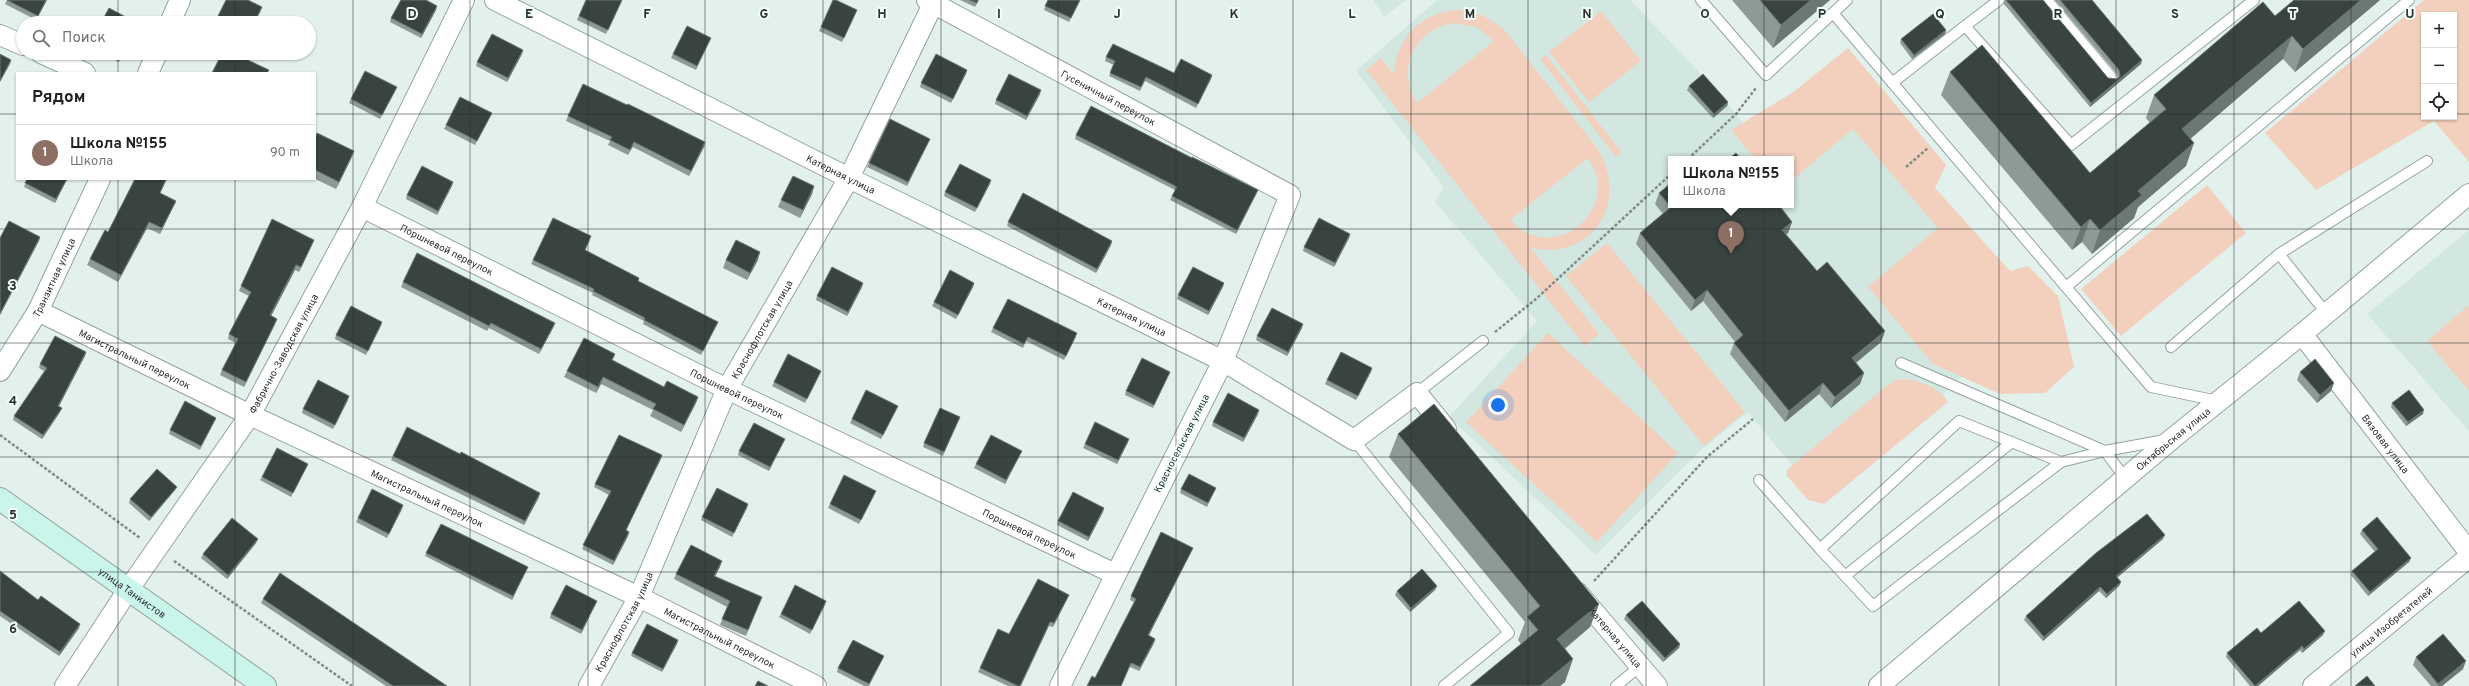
<!DOCTYPE html>
<html lang="ru">
<head>
<meta charset="utf-8">
<style>
	body { margin:0; font-family:Overpass,sans-serif; background:#f6f6f6; color:#222 }
	.controls { position:absolute; right:12px; top:12px; display:grid; overflow:hidden; border-radius:0px; box-shadow:0 1px 3px #0004 }
	.controls button { width:36px; height:36px; display:grid; place-items:center; padding:0; border:0; border-bottom:1px solid #e0e0e0; background:#fff; color:#222; font:20px sans-serif }
	.you { position:absolute; left:1498px; top:405px; width:14px; height:14px; margin:-10px; border:3px solid #fff; border-radius:50%; background:#1a73e8; box-shadow:0 0 0 6px #1a73e833 }
	.badge { display:grid; place-items:center; width:26px; height:26px; border-radius:50%; background:#844112; color:#fff; font-size:13px; font-weight:700 }
	.pin { position:absolute; translate:-50% -33px; filter:drop-shadow(0 1px 2px #0008) }
	.pin::after { content:''; position:absolute; top:21px; width:14px; height:12px; background:inherit; clip-path:polygon(0 0,100% 0,50% 100%) }
	.popup { position:absolute; left:1668px; top:156px; width:126px; height:52px; box-sizing:border-box; display:grid; place-content:center; border-radius:0px; background:#fff; filter:drop-shadow(0 1px 3px #0005); font-size:13px; white-space:nowrap; color:#767676 }
	.popup b { font-size:15px; color:#222 }
	.popup::after { content:''; position:absolute; left:50%; top:100%; margin-left:-8px; border:8px solid transparent; border-top-color:#fff }
	.list { margin:0; padding:0; list-style:none }
	h2 { display:flex; justify-content:space-between; align-items:center; height:52px; margin:0; padding:0 16px; font-size:17px }
	h2 small { font-size:13px; font-weight:400; color:#767676 }
	.list li { display:grid; grid-template-columns:26px 1fr auto; gap:12px; align-items:center; box-sizing:border-box; height:56px; padding:0 16px; border-top:1px solid #e0e0e0 }
	.list b { display:block; font-size:15px; white-space:nowrap }
	.list p { margin:0; font-size:13px; white-space:nowrap; color:#767676 }
	.list em { font-size:13px; font-style:normal; color:#767676 }
	.icon { flex:none; width:22px; height:22px; fill:none; stroke:currentColor; stroke-width:2; stroke-linecap:round; stroke-linejoin:round }
	.map { position:relative; flex:none; width:2469px; height:686px; overflow:hidden }
	.search { position:absolute; background:#fff; box-shadow:0 1px 3px #0004; left:16px; top:16px; width:300px; height:44px; display:flex; align-items:center; gap:10px; box-sizing:border-box; padding:0 14px; border-radius:22px; color:#767676; font-size:15px }
	.panel { position:absolute; background:#fff; box-shadow:0 1px 3px #0004; left:16px; top:72px; width:300px; height:108px; border-radius:0px }
	.map>svg:first-child { display:block }
</style>
</head>
<body>
<div class="map">
<svg width="2469" height="686" viewBox="0 0 2469 686">
	<rect width="100%" height="100%" fill="#e3f1ec"/>
	<path fill="#d2e7df" fill-rule="evenodd" d="M1373,0H1406L1384,17Z
		M1437,0H1630L1706,79L1775,159L1848,102L2032,310L1943,394L1948,402L1824,504L1748,412L1701,450L1596,555L1449,417L1537,321L1435,202L1444,187L1356,71ZM1671,159H1791V205H1671Z
		M2469,230V431L2367,314Z"/>
	<path fill="#f3d0bd" fill-rule="evenodd" d="M2424,0H2469V162L2434,121L2316,190L2265,133ZM2424,15H2454V117H2424Z
		M1461,10C1481,13 1494,20 1508,34L1597,148C1622,187 1609,240 1559,249C1549,251 1540,249 1531,248L1599,334L1585,346L1366,70L1381,58L1394,75C1397,36 1422,11 1461,10ZM1453,23L1477,27L1494,41L1417,103C1395,69 1415,30 1453,23ZM1588,158C1624,210 1552,267 1510,220Z
		M1601,11L1641,61L1589,102L1549,52Z
		M1848,48L1946,165L1935,188L2010,271L2028,266L2058,296L2074,367L2045,393L2000,394L1933,364L1868,287L1938,228L1853,129L1791,181V159H1755L1731,130L1792,93Z
		M1546,55L1622,153L1616,157L1540,59Z
		M2207,185L2246,233L2121,336L2081,289Z
		M1607,243L1745,412L1704,446L1566,276Z
		M2469,305V391L2427,341Z
		M1548,333L1678,453L1597,542L1466,422Z
		M1905,379C1921,381 1939,388 1948,402L1824,504L1808,500L1787,476V470L1884,388L1896,380Z"/>
	<g fill="none" stroke-linecap="round" stroke-linejoin="round">
		<g stroke="#96a39f" stroke-width="12">
			<path id="lane" d="M1701,0L1766,75L1847,0
				M2047,0L2112,78
				M1833,13L2151,387L2218,401
				M1965,26L1999,0
				M1892,83L1965,26L2071,145L2254,0
				M2279,254L2327,314
				M2066,287L2409,0
				M2171,347L2279,254L2427,161
				M1901,363L2105,451L2165,440
				M1417,393L1483,341
				M1354,440L1509,633L1444,686
				M1759,480L1820,549L1959,421L2061,462L2105,451L2125,478
				M1820,549L1873,606L2061,462
				M1845,576L2012,442
				M1616,686L1640,666"/>
		</g>
		<g stroke="#96a39f" stroke-width="22">
			<g id="street">
				<path id="s1" d="M495,0L849,178L1223,361L1354,440L1417,393L1446,429"/>
				<path id="s2" d="M927,0L1290,195L1223,361L1060,686"/>
				<path d="M170,23L180,0"/>
				<path d="M0,35L23,45"/>
				<path d="M41,53L85,73"/>
				<path d="M148,73L157,53"/>
				<path id="s3" d="M362,207L727,389L1115,574"/>
				<path id="s4" d="M38,311L250,415L639,597L816,686"/>
				<path id="s5" d="M2302,334L2469,552"/>
				<path id="s6" d="M0,371L38,311L100,179"/>
				<path id="s7" d="M1578,593L1657,686"/>
				<path id="s8" d="M65,686L128,590L250,415L362,207L464,0"/>
				<path id="s9" d="M589,686L639,597L727,389L849,178L935,0"/>
				<path id="s10" d="M1879,686L2173,438L2302,334L2469,194"/>
				<path id="s11" d="M2313,686L2469,557"/>
			</g>
		</g>
		<g stroke="#96a39f" stroke-width="24">
			<g id="secondary">
				<path id="s12" d="M0,499L265,686"/>
			</g>
		</g>
		<path stroke="#818a87" stroke-width="2.5" stroke-dasharray="3 2" stroke-linecap="butt" d="M1688,159L1736,114L1756,88
			M1906,167L1928,148
			M1495,332L1536,299L1671,174
			M0,435L140,538
			M174,561L352,686
			M1594,581L1707,457L1753,419"/>
		<use href="#lane" stroke="#fff" stroke-width="10"/>
		<use href="#street" stroke="#fff" stroke-width="20"/>
		<use href="#secondary" stroke="#caf5ea" stroke-width="22"/>
	</g>
	<path fill="#8e9a96" d="M7,0H47L36,20L5,4Z
		M586,0H622L606,34L577,20Z
		M960,0H979L975,7Z
		M1048,0H1080L1069,22L1044,10Z
		M1732,0H1830L1773,48Z
		M2004,0H2043L2108,78L2117,79L2118,78L2117,74L2055,0H2092L2141,64L2090,107L2004,4Z
		M2380,0L2295,72L2283,59L2190,139L2186,166L2138,207L2134,218L2092,254L2082,242L2072,250L1941,95L1950,72L2090,173L2150,123L2146,118L2154,95L2275,16Z
		M436,10L421,38L390,22L391,18Z
		M857,10L842,42L819,31L821,27Z
		M261,11L254,23H215L216,20Z
		M1946,30L1945,34L1912,59L1900,43L1901,39Z
		M709,42L696,70L671,58L673,54Z
		M100,53H124L119,62Z
		M522,54L507,82L476,66L477,62Z
		M1106,57L1174,73L1211,79L1196,108L1145,81L1140,91L1109,76L1114,65L1105,61Z
		M967,70L951,103L920,87L921,83Z
		M1689,86L1728,102L1727,106L1713,118L1687,90Z
		M395,91L380,119L349,103L351,99Z
		M1040,94L1026,120L995,104L996,100Z
		M492,113L475,145L444,129L446,125Z
		M568,116L705,142L704,147L689,176L633,147L628,155L608,145L610,141L566,121Z
		M1076,135L1192,158L1258,190L1236,234L1170,200L1175,190L1075,139Z
		M315,138L354,151L351,159L336,189L315,179Z
		M928,143L907,186L867,167L869,163Z
		M27,179H67L55,203L24,187Z
		M135,179H167L160,193L176,201L173,207L160,234L147,228L118,282L87,265L90,259L108,232Z
		M991,180L975,212L944,196L945,192Z
		M453,182L437,215L406,199L407,195Z
		M814,186L812,194L800,218L778,207L781,200Z
		M1659,193L1792,222L1788,233L1786,234L1817,271L1885,331L1881,342L1856,363L1864,373L1860,384L1831,408L1819,394L1785,422L1730,354L1734,343L1735,342L1703,301L1691,311L1636,244L1640,233L1663,214L1655,204Z
		M1008,222L1111,245L1096,273L1007,226Z
		M1350,234L1349,238L1334,267L1303,251L1304,247Z
		M314,240L299,272L295,270L271,316L275,324L244,387L220,375L222,370L236,343L228,339L229,334L249,296L239,291L241,286Z
		M590,240L585,250L638,281L718,322L716,326L701,355L643,324L644,321L592,295L593,293L531,264L533,260Z
		M726,260H758L747,280L723,268Z
		M403,282L555,323L553,328L539,354L489,328L487,331L401,287Z
		M974,283L973,287L956,319L932,306L934,302Z
		M1224,283L1208,315L1177,299L1178,295Z
		M862,287L847,316L816,300L817,296Z
		M382,322L366,355L335,339L336,335Z
		M993,328L1076,337L1064,360L1026,341L1023,348L991,332Z
		M1302,328L1287,356L1256,340L1257,336Z
		M86,352L59,406L62,408L60,412L42,439L13,420L14,416L44,371L39,368L40,364Z
		M613,360L664,387L698,397L696,403L681,432L650,416L653,410L601,384L596,393L564,377L567,371Z
		M1372,368L1356,400L1325,384L1327,380Z
		M821,371L805,403L772,386L774,382Z
		M2300,372L2334,383L2331,391L2317,403L2297,380Z
		M1168,376L1153,408L1125,395L1126,391Z
		M348,400L333,429L302,413L303,409Z
		M2392,403L2423,414L2406,426L2391,407Z
		M896,410L881,439L850,423L852,419Z
		M1258,414L1243,442L1212,426L1213,422Z
		M216,418L200,450L169,434L170,430Z
		M958,421L943,456L923,447L924,443Z
		M1398,434L1599,604L1590,627L1565,649V682L1560,686H1470L1521,644L1518,640L1525,622L1389,457Z
		M785,439L769,471L738,455L739,451Z
		M1128,442L1117,464L1083,448L1085,444Z
		M662,455L626,530L629,532L628,536L613,565L582,549L609,495L594,487L595,484Z
		M1020,455L1005,484L974,468L976,464Z
		M393,456L539,497L524,525L391,460Z
		M308,464L291,497L260,480L262,477Z
		M177,487L175,490L149,521L129,503L130,499Z
		M1216,488L1207,507L1180,493L1181,489Z
		M874,495L859,524L828,508L830,504Z
		M747,508L732,537L701,520L702,517Z
		M1104,508L1088,541L1057,525L1058,521Z
		M402,509L387,538L356,522L358,518Z
		M2362,530L2411,558L2409,562L2368,596L2351,575L2352,571L2375,552L2360,534Z
		M2163,539L2117,578L2121,582L2119,586L2106,598L2099,591L2043,641L2024,620L2026,616Z
		M256,543L227,579L201,558L203,554Z
		M1191,552L1149,635L1155,639L1154,643L1139,671L1130,667L1087,686L1095,678L1134,602L1130,600L1131,596Z
		M426,553L526,571L512,600L425,556Z
		M720,567L715,576L762,597L746,636L720,625L727,607L674,579L676,574Z
		M0,571L38,600L79,628L59,656L0,616Z
		M1437,586L1435,590L1410,612L1395,595L1397,591Z
		M263,599L447,686H386L261,603Z
		M1067,599L1053,627L1049,626L1021,686H1008L978,672L980,668L1009,634Z
		M597,601L581,634L550,618L551,614Z
		M826,601L810,634L779,617L781,614Z
		M1626,615L1680,644L1679,648L1663,662L1624,619Z
		M2261,633L2323,635L2302,653L2300,650L2258,686H2250L2226,657L2227,653Z
		M678,640L662,672L631,656L632,653Z
		M2416,657L2463,669L2442,686H2431L2413,665Z
		M882,660L869,686H864L837,672L838,668Z"/>
	<path fill="#6c7874" d="M46,0H47L36,20Z
		M1811,0H1830L1773,48L1781,25Z
		M2361,0H2380L2295,72L2303,49Z
		M437,6L436,10L421,38L422,34Z
		M1946,30L1945,34L1912,59L1914,55Z
		M2292,36L2283,59L2174,153L2182,129Z
		M523,50L522,54L507,82L508,78Z
		M11,60L10,64L0,82V81Z
		M2142,60L2141,64L2090,107L2091,103Z
		M967,70L966,74L951,103L953,99Z
		M1212,75L1211,79L1196,108L1198,104Z
		M1041,90L1040,94L1026,120L1027,116Z
		M1728,102L1727,106L1713,118L1714,114Z
		M930,139L928,143L907,186L908,182Z
		M705,142L704,147L689,176L691,171Z
		M2194,143L2186,166L2138,207L2134,218L2092,254L2100,230L2138,191Z
		M354,151L351,159L336,189L339,182Z
		M67,179L55,203L56,199Z
		M166,179H167L157,199L160,193Z
		M991,180L990,184L975,212Z
		M453,182L452,186L437,215L438,211Z
		M814,186L812,194L800,218L803,210Z
		M1258,190L1236,234L1237,230Z
		M176,201L173,207L160,234L162,228Z
		M2090,219L2082,242L2072,250L2081,227Z
		M149,222L147,228L118,282L121,275Z
		M1792,222L1788,233L1778,241L1782,230Z
		M1350,234L1349,238L1334,267L1335,263Z
		M40,237L39,241L0,315V314Z
		M314,240L312,245L299,272L301,267Z
		M1112,241L1111,245L1096,273L1097,269Z
		M760,252L758,260L747,280L750,273Z
		M296,265L295,270L269,320L270,315Z
		M863,283L862,287L847,316L848,312Z
		M974,283L973,287L956,319Z
		M1224,283L1223,287L1208,315L1209,311Z
		M1707,290L1703,301L1691,311L1695,300Z
		M277,319L275,324L244,387L246,382Z
		M382,322L381,326L366,355L368,351Z
		M555,323L553,328L539,354L541,349Z
		M1303,324L1302,328L1287,356L1288,352Z
		M1885,331L1881,342L1848,369L1852,358Z
		M86,352L85,356L57,410L58,406Z
		M1372,368L1371,372L1356,400Z
		M1864,373L1860,384L1831,408L1835,397Z
		M603,377L601,384L596,393L598,387Z
		M1823,383L1819,394L1785,422L1789,411Z
		M2334,383L2331,391L2317,403L2320,395Z
		M349,396L348,400L333,429L335,425Z
		M698,397L696,403L681,432L684,425Z
		M62,408L60,412L42,439L43,435Z
		M1259,410L1258,414L1243,442L1244,438Z
		M2424,410L2423,414L2406,426L2408,422Z
		M785,439L769,471L770,467Z
		M1129,439L1128,442L1117,464L1118,460Z
		M1022,451L1020,455L1005,484L1006,480Z
		M662,455L661,459L624,534L626,530Z
		M177,487L175,490L149,521L151,517Z
		M540,493L539,497L524,525L525,521Z
		M748,504L747,508L732,537L734,533Z
		M403,505L402,509L387,538L389,534Z
		M1104,508L1103,512L1088,541L1089,537Z
		M629,532L628,536L613,565L614,561Z
		M2165,535L2163,539L2114,580L2116,576Z
		M258,539L256,543L227,579L228,575Z
		M1193,548L1191,552L1147,639L1148,635Z
		M2411,558L2409,562L2368,596L2370,592Z
		M722,561L720,567L712,582L714,576Z
		M528,567L526,571L512,600L513,596Z
		M2121,582L2119,586L2106,598L2107,594Z
		M1437,586L1435,590L1410,612L1411,608Z
		M2100,587L2099,591L2043,641L2044,637Z
		M1069,595L1053,627L1054,623Z
		M597,601L595,605L581,634L582,630Z
		M826,601L825,605L810,634L812,630Z
		M1599,604L1590,627L1548,662L1557,639Z
		M80,624L79,628L59,656L60,652Z
		M2325,631L2323,635L2302,653L2304,649Z
		M1155,639L1154,643L1139,671L1140,667Z
		M678,640L677,644L662,672L663,669Z
		M1680,644L1679,648L1663,662L1665,658Z
		M2302,646L2300,650L2258,686H2255Z
		M1573,659L1565,682L1560,686H1540Z
		M2466,661L2463,669L2442,686H2438V684Z"/>
	<path fill="#394441" stroke="#6c7874" d="M7,0H46L38,16Z
		M226,0H248L262,7L254,23H222L216,20Z
		M401,0H426L437,6L422,34L391,18Z
		M586,0H622L608,30L579,16Z
		M833,0H836L857,10L844,38L821,27Z
		M969,0H978L977,3Z
		M1048,0H1080L1071,18L1045,6Z
		M1760,0H1811L1781,25Z
		M2006,0H2043L2108,78L2117,79L2120,76L2119,70L2060,0H2092L2142,60L2091,103Z
		M2294,0H2361L2303,49L2292,36L2182,129L2194,143L2138,191L2142,195L2100,230L2090,219L2081,227L1950,72L1982,45L2090,173L2166,109L2154,95L2263,2L2275,16Z
		M109,8L137,23H101Z
		M1933,14L1946,30L1914,55L1901,39Z
		M687,26L711,38L697,66L673,54Z
		M492,34L523,50L508,78L477,62Z
		M1113,44L1174,73L1181,59L1212,75L1198,104L1146,77L1141,87L1110,73L1115,61L1106,57Z
		M110,53H123L120,58Z
		M222,53H233L269,70L267,73H212Z
		M0,54L11,60L0,81Z
		M936,54L967,70L953,99L921,83Z
		M365,71L397,87L382,115L351,99Z
		M1009,74L1041,90L1027,116L996,100Z
		M1703,74L1728,102L1714,114L1689,86Z
		M583,84L627,105L628,104L705,142L691,171L634,142L630,150L610,140L612,137L568,116Z
		M460,97L492,113L477,141L446,125Z
		M1091,106L1192,158V157L1258,190L1237,230L1172,196L1177,187L1076,135Z
		M890,119L930,139L908,182L869,163Z
		M317,133L354,151L339,182L315,170V138Z
		M1736,153L1741,159H1728Z
		M960,164L991,180L977,208L945,192Z
		M422,166L453,182L438,211L407,195Z
		M793,176L814,186L803,210L781,200Z
		M27,179H67L56,199L25,183Z
		M135,179H166L160,193L176,201L162,228L149,222L121,275L90,259L105,230L108,232Z
		M1671,183V205H1779L1792,222L1782,230L1817,271L1827,262L1885,331L1852,358L1864,373L1835,397L1823,383L1789,411L1734,343L1743,335L1707,290L1695,300L1640,233L1671,207L1659,193Z
		M1023,193L1112,241L1097,269L1008,222Z
		M553,218L591,236L585,250L639,278L638,281L718,322L703,351L644,320L645,318L593,291L594,289L533,260Z
		M1319,218L1350,234L1335,263L1304,247Z
		M272,219L314,240L301,267L296,265L270,315L277,319L246,382L222,370L238,339L229,334L251,292L241,286Z
		M9,221L40,237L0,314V238Z
		M736,240L760,252L750,273L726,260Z
		M417,253L555,323L541,349L491,323L489,326L403,282Z
		M832,267L863,283L848,312L817,296Z
		M1193,267L1224,283L1209,311L1178,295Z
		M950,270L974,283L958,315L934,302Z
		M1008,299L1077,333L1066,356L1028,337L1024,344L993,328Z
		M351,306L382,322L368,351L336,335Z
		M1272,308L1303,324L1288,352L1257,336Z
		M55,336L86,352L58,406L62,408L43,435L14,416L47,368L40,364Z
		M584,338L615,354L612,360L664,387L667,381L698,397L684,425L653,409L656,404L603,377L598,387L567,371Z
		M1341,352L1372,368L1358,396L1327,380Z
		M788,354L821,371L807,399L774,382Z
		M1142,358L1170,372L1154,405L1126,391Z
		M2315,359L2334,383L2320,395L2300,372Z
		M318,380L349,396L335,425L303,409Z
		M866,390L898,406L883,435L852,419Z
		M2409,390L2424,410L2408,422L2392,403Z
		M1228,393L1259,410L1244,438L1213,422Z
		M185,401L216,418L201,446L170,430Z
		M1434,404L1599,604L1557,639L1573,659L1540,686H1470L1538,630L1527,617L1540,606L1398,434Z
		M940,408L960,417L944,452L924,443Z
		M1095,422L1129,439L1118,460L1085,444Z
		M754,423L785,439L770,467L739,451Z
		M407,427L460,454L461,452L540,493L525,521L393,456Z
		M619,435L662,455L626,530L629,532L614,561L583,545L611,491L595,484Z
		M991,435L1022,451L1006,480L976,464Z
		M277,448L308,464L293,493L262,477Z
		M157,469L177,487L151,517L130,499Z
		M1189,474L1216,488L1208,503L1181,489Z
		M844,475L876,491L861,520L830,504Z
		M717,488L748,504L734,533L702,517Z
		M372,489L403,505L389,534L358,518Z
		M1073,492L1104,508L1089,537L1058,521Z
		M2147,514L2165,535L2116,576L2121,582L2107,594L2100,587L2044,637L2026,616L2096,553Z
		M2377,517L2411,558L2370,592L2352,571L2378,549L2362,530Z
		M232,518L258,539L228,575L203,554Z
		M441,524L528,567L513,596L426,553Z
		M1161,532L1193,548L1148,635L1155,639L1140,667L1131,663L1121,686H1087L1092,676L1095,678L1136,599L1131,596Z
		M691,545L722,561L714,576L762,597L748,630L722,619L730,601L676,574Z
		M1422,569L1437,586L1411,608L1397,591Z
		M0,571L38,600L41,596L80,624L60,652L0,611Z
		M280,573L447,686H393L263,599Z
		M1038,579L1069,595L1054,623L1050,622L1020,686H1018L980,668L998,629L1009,634Z
		M566,585L597,601L582,630L551,614Z
		M795,585L826,601L812,630L781,614Z
		M1642,601L1680,644L1665,658L1626,615Z
		M2299,601L2325,631L2304,649L2302,646L2255,686L2227,653L2257,628L2261,633Z
		M647,624L678,640L663,669L632,653Z
		M2443,634L2466,661L2438,684L2416,657Z
		M853,640L884,656L869,684L838,668Z
		M2367,676L2375,686H2355Z
		M758,681L768,686H755Z"/>
	<path fill="none" stroke="#2d3230" stroke-width="1" stroke-opacity="0.55" d="M118,0V23M235,0V23M353,0V686M470,0V686M588,0V686M705,0V686M823,0V686M941,0V686M1058,0V686M1176,0V686M1293,0V686M1411,0V686M1528,0V686M1646,0V686M1764,0V686M1881,0V686M1999,0V686M2116,0V686M2234,0V686M2351,0V686M118,53V73M235,53V73M0,114H17M315,114H2424M2454,114H2469M118,179V686M235,179V686M0,229H2469M0,343H2469M0,457H2469M0,572H2469"/>
	<g text-anchor="middle" stroke-width="4" stroke-linejoin="round" paint-order="stroke">
		<g font-size="10" fill="#2d3230" stroke="#f1fef9">
			<text dy="4" stroke="none"><textPath href="#s2" startOffset="206">Гусеничный переулок</textPath></text>
			<text dy="4" stroke="none"><textPath href="#s1" startOffset="387">Катерная улица</textPath></text>
			<text dy="4" stroke="none"><textPath href="#s3" startOffset="95">Поршневой переулок</textPath></text>
			<text dy="4" stroke="none"><textPath href="#s6" startOffset="108">Транзитная улица</textPath></text>
			<text dy="4" stroke="none"><textPath href="#s1" startOffset="711">Катерная улица</textPath></text>
			<text dy="4" stroke="none"><textPath href="#s9" startOffset="397">Краснофлотская улица</textPath></text>
			<text dy="4" stroke="none"><textPath href="#s8" startOffset="398">Фабрично-Заводская улица</textPath></text>
			<text dy="4" stroke="none"><textPath href="#s4" startOffset="108">Магистральный переулок</textPath></text>
			<text dy="4" stroke="none"><textPath href="#s3" startOffset="419">Поршневой переулок</textPath></text>
			<text dy="4" stroke="none"><textPath href="#s10" startOffset="384">Октябрьская улица</textPath></text>
			<text transform="translate(1181 443) rotate(-63)" y="4">Красносельская улица</text>
			<text dy="4" stroke="none"><textPath href="#s5" startOffset="138">Вязовая улица</textPath></text>
			<text dy="4" stroke="none"><textPath href="#s4" startOffset="432">Магистральный переулок</textPath></text>
			<text dy="4" stroke="none"><textPath href="#s3" startOffset="743">Поршневой переулок</textPath></text>
			<text dy="4" stroke="none"><textPath href="#s12" startOffset="162">улица Танкистов</textPath></text>
			<text dy="4" stroke="none"><textPath href="#s11" startOffset="101">улица Изобретателей</textPath></text>
			<text dy="4" stroke="none"><textPath href="#s9" startOffset="73">Краснофлотская улица</textPath></text>
			<text dy="4" stroke="none"><textPath href="#s7" startOffset="58">Катерная улица</textPath></text>
			<text dy="4" stroke="none"><textPath href="#s4" startOffset="756">Магистральный переулок</textPath></text>
		</g>
	</g>
	<g font-size="13" text-anchor="middle" font-weight="bold" fill="#2d3230" stroke="#f1fef9" stroke-width="4" stroke-linejoin="round" paint-order="stroke">
		<text x="412" y="18">D</text>
		<text x="529" y="18">E</text>
		<text x="647" y="18">F</text>
		<text x="764" y="18">G</text>
		<text x="882" y="18">H</text>
		<text x="999" y="18">I</text>
		<text x="1117" y="18">J</text>
		<text x="1234" y="18">K</text>
		<text x="1352" y="18">L</text>
		<text x="1470" y="18">M</text>
		<text x="1587" y="18">N</text>
		<text x="1705" y="18">O</text>
		<text x="1822" y="18">P</text>
		<text x="1940" y="18">Q</text>
		<text x="2058" y="18">R</text>
		<text x="2175" y="18">S</text>
		<text x="2293" y="18">T</text>
		<text x="2410" y="18">U</text>
		<text x="13" y="290">3</text>
		<text x="13" y="405">4</text>
		<text x="13" y="519">5</text>
		<text x="13" y="633">6</text>
	</g>
</svg>
<div class="controls">
<button>+</button>
<button>−</button>
<button><svg class="icon" aria-label="locate" viewBox="0 0 24 24"><circle cx="12" cy="12" r="6"/><path d="M12 2v4M12 18v4M2 12h4M18 12h4"/></svg></button>
</div>
<div class="you"></div>
<div class="pin badge" style="left:1731px;top:254px;background:#8d6e63">1</div>
<div class="popup"><b>Школа №155</b>Школа</div>
<div class="search"><svg class="icon" aria-label="search" viewBox="0 0 24 24"><circle cx="10" cy="10" r="6"/><path d="M15 15l6 6"/></svg>Поиск</div>
<section class="panel">
<h2>Рядом<small></small></h2>
<ul class="list">
<li><span class="badge" style="background:#8d6e63">1</span><div><b>Школа №155</b><p>Школа</p></div><em>90 m</em></li>
</ul>
</section>
</div>
</body>
</html>
